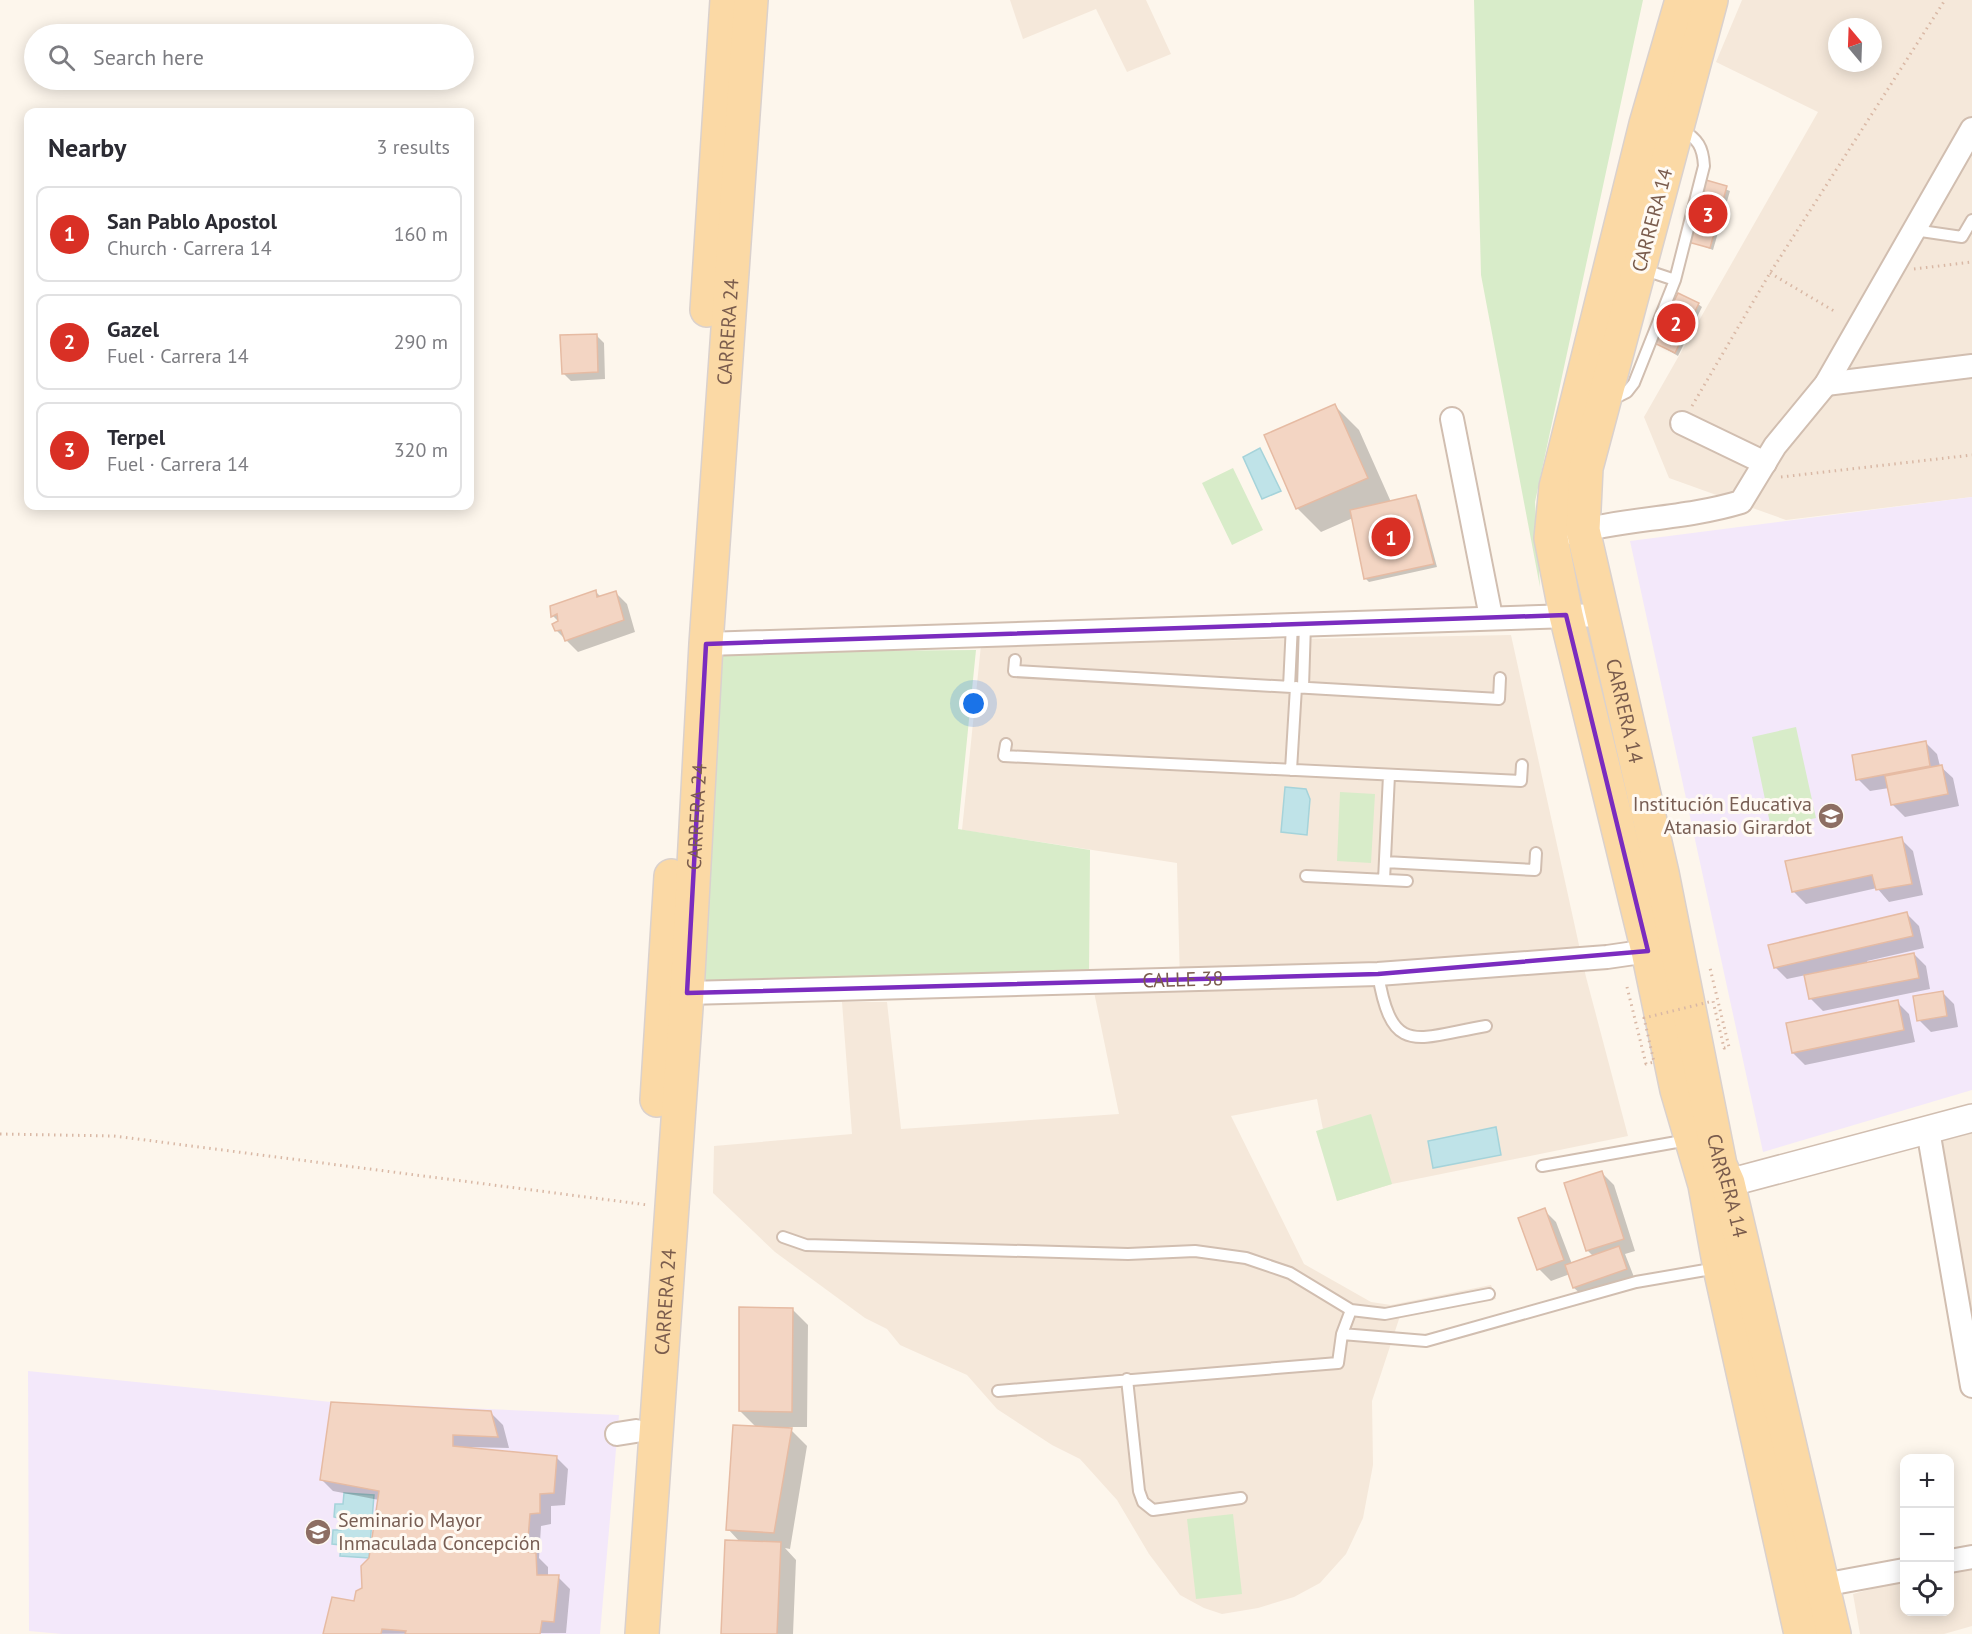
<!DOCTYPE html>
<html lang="en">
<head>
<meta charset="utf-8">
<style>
	body { margin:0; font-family:"PT Sans",sans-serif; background:#f7f7f7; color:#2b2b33 }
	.controls { position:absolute; right:18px; bottom:18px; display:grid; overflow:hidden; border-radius:12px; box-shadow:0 3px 15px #0003 }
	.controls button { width:54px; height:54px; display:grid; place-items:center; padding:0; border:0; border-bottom:2px solid #e1e1e2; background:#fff; color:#2b2b33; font:30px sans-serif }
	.compass { position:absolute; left:1828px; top:18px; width:54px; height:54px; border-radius:50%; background:#fff; box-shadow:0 3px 15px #0003; rotate:341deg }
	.you { position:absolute; left:974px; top:704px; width:21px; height:21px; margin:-15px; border:4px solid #fff; border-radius:50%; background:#1a73e8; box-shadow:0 0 0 9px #1a73e833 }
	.badge { display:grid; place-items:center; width:39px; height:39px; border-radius:50%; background:#d93025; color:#fff; font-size:20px; font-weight:700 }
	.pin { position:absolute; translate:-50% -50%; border:3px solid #fff; box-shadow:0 2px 6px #0006 }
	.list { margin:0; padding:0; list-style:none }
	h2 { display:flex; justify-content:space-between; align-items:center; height:78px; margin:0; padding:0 24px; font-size:26px }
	h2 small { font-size:20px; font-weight:400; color:#7c7c81 }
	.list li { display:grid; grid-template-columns:39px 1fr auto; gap:18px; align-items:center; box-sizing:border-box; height:96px; margin:0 12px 12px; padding:0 12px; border:2px solid #e1e1e2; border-radius:12px }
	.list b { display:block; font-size:22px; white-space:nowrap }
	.list p { margin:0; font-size:20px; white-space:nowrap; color:#7c7c81 }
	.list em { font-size:20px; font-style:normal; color:#7c7c81 }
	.icon { flex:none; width:33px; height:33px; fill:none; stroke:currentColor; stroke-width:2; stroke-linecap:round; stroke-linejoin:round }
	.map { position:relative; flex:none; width:1972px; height:1634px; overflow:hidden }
	.search { position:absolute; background:#fff; box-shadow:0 3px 15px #0003; left:24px; top:24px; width:450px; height:66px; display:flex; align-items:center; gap:15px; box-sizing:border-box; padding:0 21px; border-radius:33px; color:#7c7c81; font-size:22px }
	.panel { position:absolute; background:#fff; box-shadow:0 3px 15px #0003; left:24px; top:108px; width:450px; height:402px; border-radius:12px }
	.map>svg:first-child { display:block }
</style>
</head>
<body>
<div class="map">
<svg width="1972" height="1634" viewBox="0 0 1972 1634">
	<rect width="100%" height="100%" fill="#fdf6ec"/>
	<path fill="#f5e8da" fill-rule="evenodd" d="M1010,0H1146L1171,54L1127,72L1096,9L1023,39Z
		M1742,0H1972V497L1786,520L1669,478L1644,417L1818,112L1716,62ZM1837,27H1873V63H1837Z
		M1511,635L1586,977L1628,1136L1392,1184L1337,1201L1317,1099L1231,1116L1304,1264L1371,1302L1391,1305L1491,1285L1496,1299L1400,1316L1372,1401L1373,1465L1363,1518L1346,1554L1320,1583L1294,1597L1258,1608L1222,1614L1204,1608L1180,1595L1149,1554L1117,1500L1080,1459L1052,1445L997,1409L967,1375L900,1345L887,1329L865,1318L775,1252L713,1193L714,1146L852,1134L842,1002H887L901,1129L1119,1114L1093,987L1180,984L1177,863L962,830L981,645Z
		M1972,1118V1386L1928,1130Z
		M1972,1561V1626L1944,1634H1860L1853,1594L1904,1580V1612H1950V1567Z"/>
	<path fill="#f3e8fa" d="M1972,497V1090L1763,1152L1630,541Z
		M28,1371L331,1402L619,1415L600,1634H62L29,1631Z"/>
	<path fill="#d8ecc9" d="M1474,0H1643L1535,502L1540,587L1481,275Z
		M1233,468L1263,530L1232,545L1202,483Z
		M976,650L958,829L1090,850L1089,975L697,986L715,652Z
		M1796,727L1816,818L1771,828L1752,737Z
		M1340,792L1375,794L1371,863L1337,861Z
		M1371,1114L1392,1184L1337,1201L1316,1131Z
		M1233,1514L1242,1594L1196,1599L1187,1519Z"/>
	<path fill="#bfe3e8" stroke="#a5d3da" stroke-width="1.5" d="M1260,448L1281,491L1262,499L1243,457Z
		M1285,787L1306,789L1310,799L1307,835L1281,832Z
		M1496,1127L1501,1155L1433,1168L1428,1141Z
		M344,1493L374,1495L369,1558L340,1556L341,1545L332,1544L333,1530H341L342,1519L334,1517L335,1504H343Z"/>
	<path fill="#0003" d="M1707,182L1730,191L1713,250L1690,241Z
		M1698,304L1702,307L1678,356L1656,343Z
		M596,335L604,343L605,379L571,381L563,373Z
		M1335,406L1359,430L1391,502L1416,497L1419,500L1437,567L1369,582L1366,579L1353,518L1321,532L1297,508Z
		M595,591L601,597L615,592L627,604L635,632L578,652L556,630L559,622L553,616L552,607Z
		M1925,742L1937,754L1940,766L1953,778L1959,806L1905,817L1893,805L1889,788L1870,791L1858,779Z
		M1901,839L1913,851L1923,895L1889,902L1877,888L1806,904L1794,892L1787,863Z
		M1907,914L1919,926L1924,948L1867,961L1868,963L1914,954L1926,966L1930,989L1823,1011L1811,999L1806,975L1787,979L1775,967Z
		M1942,992L1954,1004L1958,1027L1931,1032L1919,1020Z
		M1897,1002L1909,1014L1915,1042L1805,1065L1793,1053Z
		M1602,1173L1614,1185L1635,1251L1625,1254L1634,1277L1582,1295L1574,1288L1570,1274L1551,1281L1539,1269L1544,1210L1556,1222L1572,1264L1594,1257L1587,1250Z
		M792,1309L808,1325L807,1427H788L807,1446L790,1549L785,1548L796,1560L793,1634H722L740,1542L728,1529L757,1428L740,1411Z
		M491,1413L503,1425L509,1448L469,1447V1449L556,1457L568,1469L565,1505L551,1506V1524L541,1526L539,1558L548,1567V1577H558L570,1589L566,1633L324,1634L355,1603L363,1589L371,1559L379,1500L333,1491L321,1479Z"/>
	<path fill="#f3d5c3" stroke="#e6bba3" stroke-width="1.5" d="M1706,180L1727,186L1710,248L1688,242Z
		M1678,293L1699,303L1675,353L1654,343Z
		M597,334L598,372L562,374L560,335Z
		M1335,404L1368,478L1296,509L1264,435Z
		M1416,495L1434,564L1364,579L1350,510Z
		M596,590L597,597L616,591L624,620L565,641L561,630L555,631L552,624L558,621L557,614L551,617L550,606Z
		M1926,741L1930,766L1856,780L1852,755Z
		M1942,765L1948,794L1891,805L1885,776Z
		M1902,837L1912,884L1876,890L1872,875L1792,892L1785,861Z
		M1907,912L1913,936L1774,968L1768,945Z
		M1914,953L1919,978L1809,999L1804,975Z
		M1943,991L1947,1016L1917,1021L1913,996Z
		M1898,1000L1904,1030L1792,1053L1786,1023Z
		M1602,1171L1624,1239L1586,1251L1564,1183Z
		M1545,1208L1564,1260L1537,1270L1518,1218Z
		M1619,1246L1627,1269L1573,1288L1565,1265Z
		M739,1307L793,1308L792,1412L739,1411Z
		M331,1402L491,1411L498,1437L453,1435V1446L557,1456L554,1493L540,1494V1513L530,1514L527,1552L536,1553L537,1575H559L554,1622L542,1621L540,1634H405L406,1631L382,1629L381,1634H323L332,1597L354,1601L356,1591L362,1588L361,1566L369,1558L379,1491L320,1480Z
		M733,1425L792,1428L774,1533L726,1530Z
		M725,1540L781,1542L777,1634H721Z"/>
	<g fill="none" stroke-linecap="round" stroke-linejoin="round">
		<g stroke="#d1beb0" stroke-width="14">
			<path id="service" d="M1914,230L1962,237L1972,220
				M1642,269L1675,280
				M1611,400L1627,392L1634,383L1675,280L1704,166C1703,147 1698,139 1681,129
				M1015,660L1014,671L1499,699L1500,678
				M1289,687L1292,624
				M1303,687L1305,624
				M1006,744L1004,756L1521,781L1522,765
				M1291,770L1296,687
				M1385,862L1535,870L1536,853
				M1306,876L1407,881
				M1384,880L1389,775
				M1378,974C1392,1058 1416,1038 1486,1026
				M1542,1166L1688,1140
				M783,1237L806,1245L1128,1254L1195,1251L1246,1258L1290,1273L1351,1310L1385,1314L1489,1294
				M1342,1334L1426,1341L1636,1282L1717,1268
				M1127,1379L1139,1491L1143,1502L1153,1510L1241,1498
				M998,1391L1338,1363L1342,1334L1351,1310"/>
		</g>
		<g stroke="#d1beb0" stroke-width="26">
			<g id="minor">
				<path d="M1826,384L1972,366"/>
				<path d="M1452,419L1491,617"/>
				<path d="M1682,423L1765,463"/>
				<path d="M1570,533C1627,518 1685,519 1741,502L1775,446L1826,384L1972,129"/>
				<path d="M706,644L1601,615"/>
				<path id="s1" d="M687,993L1378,974L1607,957L1662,949"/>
				<path d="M1928,1130L1972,1386"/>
				<path d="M617,1434L636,1431"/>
				<path d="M1950,1561L1972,1557"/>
				<path d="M1823,1585L1904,1570"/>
			</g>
		</g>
		<g stroke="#d1beb0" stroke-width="30">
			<path id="tertiary" d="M1709,1184L1728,1183L1972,1118"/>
		</g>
		<g stroke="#dad1cd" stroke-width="36">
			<g id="primary">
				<path d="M1682,0L1646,124L1556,487L1551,538L1566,615L1648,951L1677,1090L1705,1185L1720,1268L1801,1634"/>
				<path id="s2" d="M1711,0L1586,468L1583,530L1662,873L1720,1165L1728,1183L1834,1634"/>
				<path d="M707,310L727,0"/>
				<path d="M657,1100L671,876"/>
				<path id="s3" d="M642,1634L687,993L706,644L751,0"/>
			</g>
		</g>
		<path stroke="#d9b8a5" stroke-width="3" stroke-dasharray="1.5 4.5" stroke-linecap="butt" d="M1914,269L1972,262
			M1770,273L1834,311
			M1692,406L1770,273L1945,0
			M1781,477L1972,455
			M0,1134L114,1136L648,1205"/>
		<use href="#service" stroke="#fff" stroke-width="10"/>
		<use href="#minor" stroke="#fff" stroke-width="22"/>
		<use href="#tertiary" stroke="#fff" stroke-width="27"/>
		<use href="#primary" stroke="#fbd9a5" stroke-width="33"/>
		<path stroke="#d9b8a5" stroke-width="3" stroke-dasharray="1.5 4.5" stroke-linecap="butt" d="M1627,987L1646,1064L1654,1062L1644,1018L1713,1001L1724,1048L1729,1047L1710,968"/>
	</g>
	<path fill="none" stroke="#7b2cbf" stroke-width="4.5" stroke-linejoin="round" d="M1566,615L1648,951L1378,974L687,993L706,644Z"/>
	<defs>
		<g id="school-disc" transform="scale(1.35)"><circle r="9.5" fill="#8d6e63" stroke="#fffaf3"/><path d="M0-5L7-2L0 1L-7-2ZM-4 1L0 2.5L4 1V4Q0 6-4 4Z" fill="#fff"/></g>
		<g id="university-disc" transform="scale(1.35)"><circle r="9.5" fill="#8d6e63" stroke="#fffaf3"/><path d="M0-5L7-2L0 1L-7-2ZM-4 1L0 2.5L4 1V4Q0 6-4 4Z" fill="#fff"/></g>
	</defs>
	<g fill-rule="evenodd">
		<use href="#school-disc" x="1831" y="816"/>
		<use href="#university-disc" x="318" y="1532"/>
	</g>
	<g text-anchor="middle" stroke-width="6" stroke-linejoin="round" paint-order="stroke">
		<g font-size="20" fill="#7a5c4d" stroke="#fffaf3">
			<text transform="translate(1652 220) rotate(-75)" y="7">CARRERA 14</text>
			<text dy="7" stroke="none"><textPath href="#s3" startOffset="1305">CARRERA 24</textPath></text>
			<text dy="7" stroke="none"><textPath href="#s2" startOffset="732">CARRERA 14</textPath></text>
			<text dy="7" stroke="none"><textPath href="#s3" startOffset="819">CARRERA 24</textPath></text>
			<text dy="7" stroke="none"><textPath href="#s1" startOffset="496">CALLE 38</textPath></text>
			<text dy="7" stroke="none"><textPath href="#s2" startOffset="1218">CARRERA 14</textPath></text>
			<text dy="7" stroke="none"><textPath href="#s3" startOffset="333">CARRERA 24</textPath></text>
		</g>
		<g font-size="20" fill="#785e54" stroke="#fffaf3" text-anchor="end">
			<text x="1812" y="811">Institución Educativa<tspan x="1812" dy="23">Atanasio Girardot</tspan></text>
			<text x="338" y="1527" text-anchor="start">Seminario Mayor<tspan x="338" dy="23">Inmaculada Concepción</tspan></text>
		</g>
	</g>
</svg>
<div class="controls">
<button>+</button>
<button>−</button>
<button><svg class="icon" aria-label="locate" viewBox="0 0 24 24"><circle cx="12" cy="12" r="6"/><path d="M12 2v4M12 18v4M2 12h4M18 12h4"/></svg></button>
</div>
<svg class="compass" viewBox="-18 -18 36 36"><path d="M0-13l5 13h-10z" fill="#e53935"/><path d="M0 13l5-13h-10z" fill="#7c7c81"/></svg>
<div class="you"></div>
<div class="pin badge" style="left:1391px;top:537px">1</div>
<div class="pin badge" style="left:1676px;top:323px">2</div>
<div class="pin badge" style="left:1708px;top:214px">3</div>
<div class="search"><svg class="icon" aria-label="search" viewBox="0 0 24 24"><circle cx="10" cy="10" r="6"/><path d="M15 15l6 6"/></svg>Search here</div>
<section class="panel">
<h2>Nearby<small>3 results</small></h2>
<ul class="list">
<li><span class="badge">1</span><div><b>San Pablo Apostol</b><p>Church · Carrera 14</p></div><em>160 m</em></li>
<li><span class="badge">2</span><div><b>Gazel</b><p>Fuel · Carrera 14</p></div><em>290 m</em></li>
<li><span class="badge">3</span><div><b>Terpel</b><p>Fuel · Carrera 14</p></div><em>320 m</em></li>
</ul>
</section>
</div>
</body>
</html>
